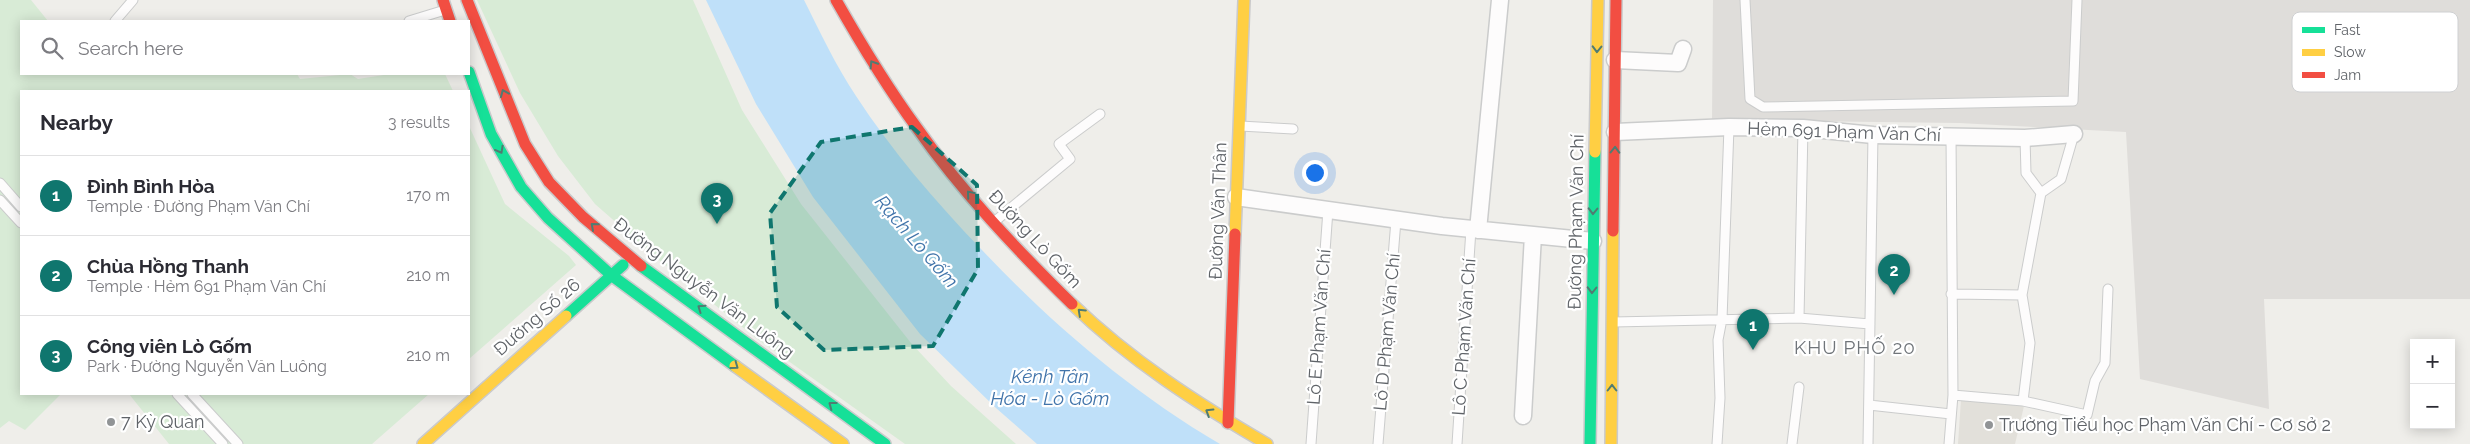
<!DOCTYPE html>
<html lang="en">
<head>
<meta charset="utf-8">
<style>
	body { margin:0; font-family:Raleway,sans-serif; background:#f2f2f3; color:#2b2b33 }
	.controls { position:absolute; right:15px; bottom:15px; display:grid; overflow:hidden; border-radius:0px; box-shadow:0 2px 12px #0003 }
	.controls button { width:45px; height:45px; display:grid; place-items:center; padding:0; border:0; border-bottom:1px solid #e1e1e2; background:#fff; color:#2b2b33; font:25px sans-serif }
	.you { position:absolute; left:1314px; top:172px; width:18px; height:18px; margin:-12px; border:4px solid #fff; border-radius:50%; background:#1a73e8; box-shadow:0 0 0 8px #1a73e833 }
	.badge { display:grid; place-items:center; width:32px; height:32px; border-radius:50%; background:#0f766e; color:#fff; font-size:16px; font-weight:700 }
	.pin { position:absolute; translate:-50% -41px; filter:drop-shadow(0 1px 2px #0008) }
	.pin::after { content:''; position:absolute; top:26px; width:18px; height:15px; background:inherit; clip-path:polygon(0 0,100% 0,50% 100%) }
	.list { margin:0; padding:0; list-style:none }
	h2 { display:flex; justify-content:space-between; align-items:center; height:65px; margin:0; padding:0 20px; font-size:21px }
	h2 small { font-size:16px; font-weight:400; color:#7c7c81 }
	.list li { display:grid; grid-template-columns:32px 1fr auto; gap:15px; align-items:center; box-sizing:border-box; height:80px; padding:0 20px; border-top:1px solid #e1e1e2 }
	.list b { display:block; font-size:19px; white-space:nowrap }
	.list p { margin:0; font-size:16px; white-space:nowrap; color:#7c7c81 }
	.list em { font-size:16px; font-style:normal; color:#7c7c81 }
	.icon { flex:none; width:28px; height:28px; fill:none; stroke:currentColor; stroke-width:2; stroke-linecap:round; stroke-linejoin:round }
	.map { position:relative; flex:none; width:2470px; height:444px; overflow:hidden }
	.search { position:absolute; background:#fff; box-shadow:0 2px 12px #0003; left:20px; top:20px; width:450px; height:55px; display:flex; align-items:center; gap:12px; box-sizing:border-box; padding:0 18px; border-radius:0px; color:#7c7c81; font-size:19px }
	.panel { position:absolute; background:#fff; box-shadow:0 2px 12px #0003; left:20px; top:90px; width:450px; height:305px; border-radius:0px }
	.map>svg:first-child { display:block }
</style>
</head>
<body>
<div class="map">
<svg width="2470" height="444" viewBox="0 0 2470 444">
	<rect width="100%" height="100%" fill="#efeeea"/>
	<path fill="#dfddda" d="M1713,0H2470V299H2264L2269,409L2140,379L2126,132L1959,123L1712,120Z"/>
	<path fill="#e2e0da" d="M1961,400L2024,406L2015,444H1958Z"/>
	<path fill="#d8ebd6" d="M0,0H31L48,21H21V74H297L300,79L350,74L358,79L390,74H445L453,91H21V394H61L25,430L9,421L0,428Z
		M477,0H693L742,110L801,204L911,343L951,386L1016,444H905L756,338L659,260L595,204L558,156L520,93Z
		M469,126L505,204L569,256L576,265L469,359Z
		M129,394H429L372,444H169Z"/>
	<path fill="#bfe0f9" d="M706,0H804C820,32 836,66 856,96C892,151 935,201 981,249C1052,324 1130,391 1220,444H1037L996,408L920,334L813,197L756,104Z"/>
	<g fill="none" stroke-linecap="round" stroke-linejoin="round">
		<g stroke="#cbcccc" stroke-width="11">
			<path id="lane" d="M1745,0L1750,99L1763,107L2073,101L2077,0
				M115,21L133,0
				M409,21L445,10
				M1240,126L1293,129
				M0,183L21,207
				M2041,193L2061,179L2074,134
				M0,200L21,223
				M994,222L1070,159L1059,144L1100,114
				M1951,294L2022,295
				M1799,318L1803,128
				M1613,322L1799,318L1870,324
				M177,394L223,444
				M192,394L238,444
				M1953,395L2023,401L2030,343L2022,295L2041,193L2026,173L2025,138
				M2023,401L2087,415L2095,381L2105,363L2108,289
				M1869,405L1951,414
				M1311,444L1328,210
				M1378,444L1396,220
				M1457,444L1471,229
				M1717,444L1720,398L1718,340L1722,319L1729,127
				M1792,444L1799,387
				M1868,444L1873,135
				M1949,444L1953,395L1951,136"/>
		</g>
		<g stroke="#cbcccc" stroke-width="19">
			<path id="street" d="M1615,60L1678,63L1683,49
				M1615,132L1729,127L1803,128L1873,135L2025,138L2074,134
				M1236,197L1442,226L1593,241
				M1478,230L1500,0
				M1523,416L1533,235"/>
		</g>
		<g stroke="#cacacb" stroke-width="14">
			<path id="fast" d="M469,72L491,134L521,187L548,218L611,275L735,366
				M641,266L885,444
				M566,316L623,265
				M1590,444L1595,152"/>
		</g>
		<g stroke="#cacacb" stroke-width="14">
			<path id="slow" d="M1595,152L1598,0
				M1235,234L1244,0
				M1072,304C1130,360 1198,404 1267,444
				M735,366L843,444
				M423,444L566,316
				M1611,444L1613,231"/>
		</g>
		<g stroke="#cacacb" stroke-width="14">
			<path id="jam" d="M443,0L450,21
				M467,0L525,144L549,182L583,217L641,266
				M836,0C861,44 887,87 917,128C962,192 1016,249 1072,304
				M1613,231L1616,0
				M1228,423L1235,234"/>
		</g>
		<use href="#lane" stroke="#fdfcfc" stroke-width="9"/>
		<use href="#street" stroke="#fdfcfc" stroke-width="16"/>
		<use href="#fast" stroke="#16e098" stroke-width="11"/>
		<use href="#slow" stroke="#ffcf43" stroke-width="11"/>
		<use href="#jam" stroke="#f24e42" stroke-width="11"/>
	</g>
	<defs><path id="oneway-chevron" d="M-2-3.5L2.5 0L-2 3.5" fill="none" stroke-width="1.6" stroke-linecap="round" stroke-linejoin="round" transform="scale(1.25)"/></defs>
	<g stroke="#507c72">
		<use href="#oneway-chevron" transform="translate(1597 49) rotate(91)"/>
		<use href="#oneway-chevron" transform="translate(873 64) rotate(-122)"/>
		<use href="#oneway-chevron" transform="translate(504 93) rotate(-113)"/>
		<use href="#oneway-chevron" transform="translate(500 150) rotate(61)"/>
		<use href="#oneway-chevron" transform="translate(1615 150) rotate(-89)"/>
		<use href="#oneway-chevron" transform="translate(970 194) rotate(-130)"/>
		<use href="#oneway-chevron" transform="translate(1593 211) rotate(91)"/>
		<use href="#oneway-chevron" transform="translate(594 226) rotate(-139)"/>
		<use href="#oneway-chevron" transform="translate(1592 290) rotate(91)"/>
		<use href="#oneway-chevron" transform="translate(701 308) rotate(-145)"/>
		<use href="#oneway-chevron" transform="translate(1081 312) rotate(-137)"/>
		<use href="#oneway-chevron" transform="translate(735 366) rotate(36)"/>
		<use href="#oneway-chevron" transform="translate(1612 388) rotate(-90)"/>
		<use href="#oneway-chevron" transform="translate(832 405) rotate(-143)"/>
		<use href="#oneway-chevron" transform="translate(1209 412) rotate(-148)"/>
	</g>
	<path fill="#0f766e" fill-opacity="0.2" stroke="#0f766e" stroke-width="4" stroke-dasharray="10 6" stroke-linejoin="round" d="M912,127L977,185L978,269L933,346L824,350L777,307L770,213L821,142Z"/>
	<g fill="#919496" stroke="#fff" stroke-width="2">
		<circle cx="111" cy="422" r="5"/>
		<circle cx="1989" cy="425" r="5"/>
	</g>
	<g text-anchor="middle" stroke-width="4.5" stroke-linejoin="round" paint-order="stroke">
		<g font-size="18" fill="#5f6368" stroke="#fff">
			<text transform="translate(1844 132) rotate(2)" y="6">Hẻm 691 Phạm Văn Chí</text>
			<text transform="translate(1218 211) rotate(-88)" y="6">Đường Văn Thân</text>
			<text transform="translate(1576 222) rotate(-89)" y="6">Đường Phạm Văn Chí</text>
			<text transform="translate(1035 239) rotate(47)" y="6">Đường Lò Gốm</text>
			<text transform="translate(704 288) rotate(37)" y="6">Đường Nguyễn Văn Luông</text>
			<text transform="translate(537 317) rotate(-41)" y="6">Đường Số 26</text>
			<text transform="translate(1319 327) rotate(-86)" y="6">Lô E Phạm Văn Chí</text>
			<text transform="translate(1387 332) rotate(-85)" y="6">Lô D Phạm Văn Chí</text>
			<text transform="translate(1464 337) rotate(-86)" y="6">Lô C Phạm Văn Chí</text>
		</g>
		<g font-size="18" fill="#5f6368" stroke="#fff" text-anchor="start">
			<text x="121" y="428">7 Kỳ Quan</text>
			<text x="1999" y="431">Trường Tiểu học Phạm Văn Chí - Cơ sở 2</text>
		</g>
		<g font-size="19" font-style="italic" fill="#4174aa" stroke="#fff">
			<text transform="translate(917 241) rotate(49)" y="7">Rạch Lò Gốm</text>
			<text x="1050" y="383">Kênh Tân<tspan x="1050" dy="22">Hóa - Lò Gốm</tspan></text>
		</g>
		<g font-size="19" letter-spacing="1" fill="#70757a" stroke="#fff">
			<text x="1855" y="354">KHU PHỐ 20</text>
		</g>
	</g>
	<rect x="2292" y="12" width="166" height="80" rx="8" fill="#fff" stroke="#cfd0d2" stroke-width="1"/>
	<rect x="2302" y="27" width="23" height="6" fill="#16e098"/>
	<rect x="2302" y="49" width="23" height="7" fill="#ffcf43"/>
	<rect x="2302" y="72" width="23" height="6" fill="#f24e42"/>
	<g font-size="14" fill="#5f6368">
		<text x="2334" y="35">Fast</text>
		<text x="2334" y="57">Slow</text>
		<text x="2334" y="80">Jam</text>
	</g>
</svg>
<div class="controls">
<button>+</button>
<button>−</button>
</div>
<div class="you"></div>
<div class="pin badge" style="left:1753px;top:350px">1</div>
<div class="pin badge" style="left:1894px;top:295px">2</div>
<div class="pin badge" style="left:717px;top:224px">3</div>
<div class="search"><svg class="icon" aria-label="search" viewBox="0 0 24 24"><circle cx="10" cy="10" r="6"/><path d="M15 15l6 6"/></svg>Search here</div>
<section class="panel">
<h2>Nearby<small>3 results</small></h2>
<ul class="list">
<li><span class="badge">1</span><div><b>Đình Bình Hòa</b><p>Temple · Đường Phạm Văn Chí</p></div><em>170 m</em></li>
<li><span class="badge">2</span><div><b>Chùa Hồng Thanh</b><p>Temple · Hẻm 691 Phạm Văn Chí</p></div><em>210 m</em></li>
<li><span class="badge">3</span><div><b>Công viên Lò Gốm</b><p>Park · Đường Nguyễn Văn Luông</p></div><em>210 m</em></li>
</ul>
</section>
</div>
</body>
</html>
